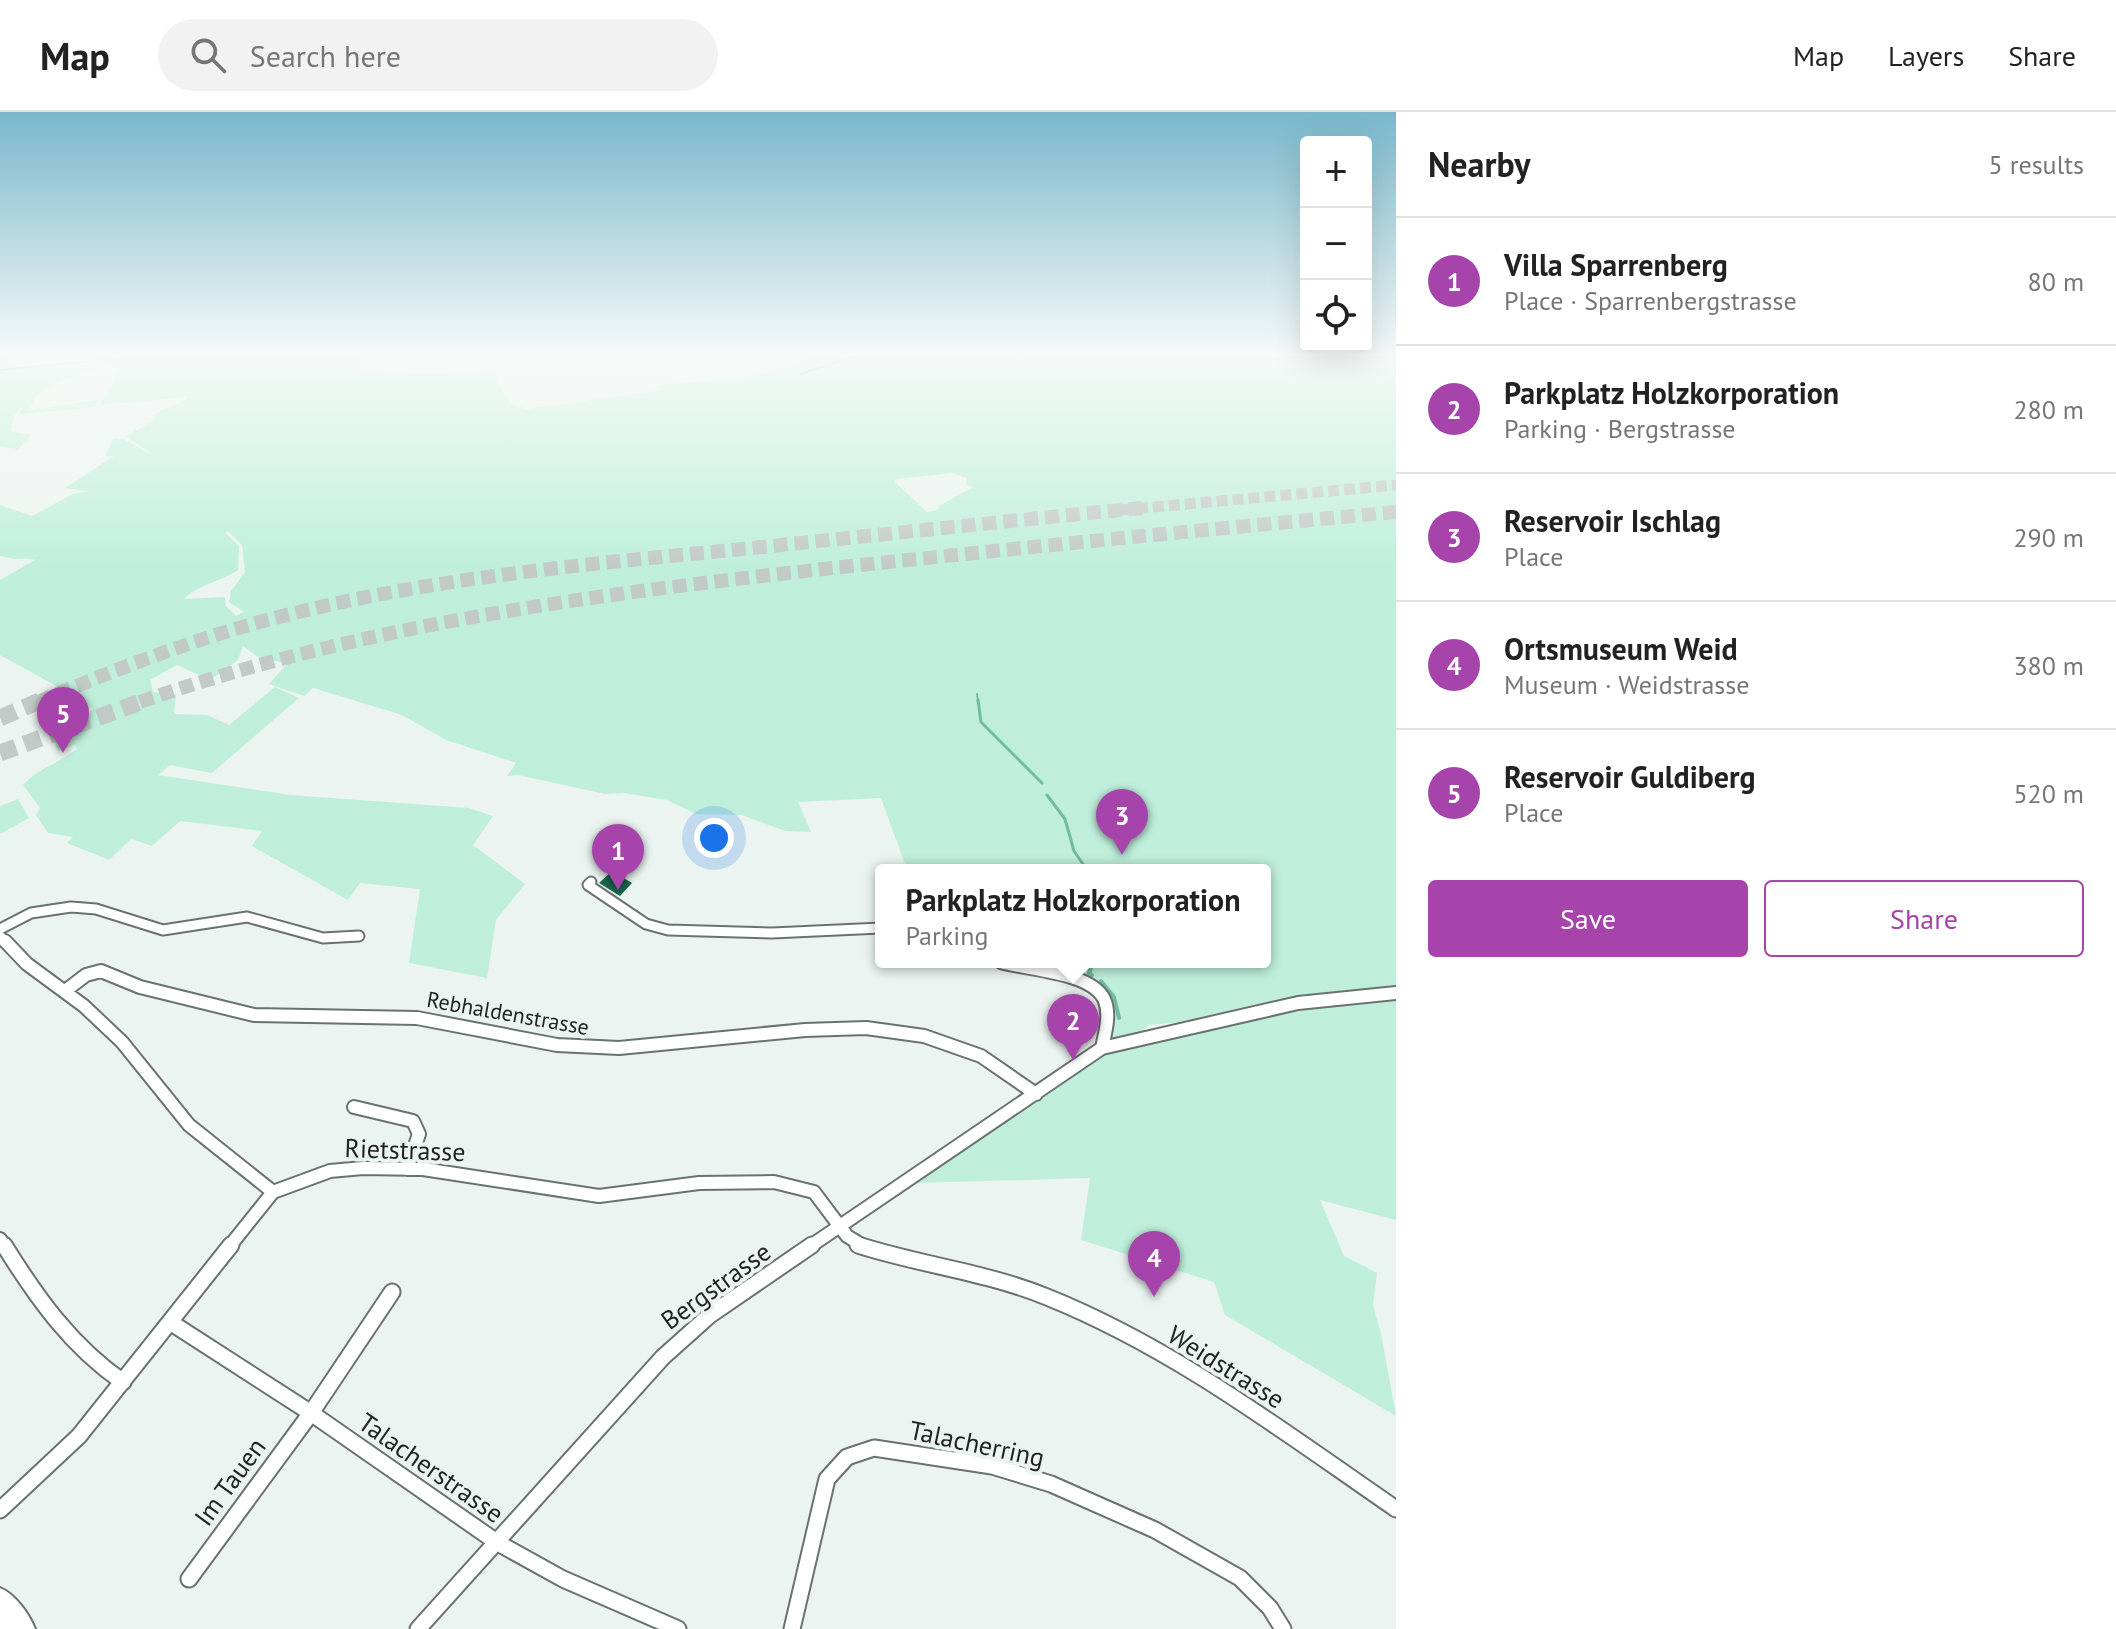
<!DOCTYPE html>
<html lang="en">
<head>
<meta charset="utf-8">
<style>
	body { margin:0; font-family:"PT Sans",sans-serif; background:#f2f2f2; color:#222 }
	.controls { position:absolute; right:24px; top:24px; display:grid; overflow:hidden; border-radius:8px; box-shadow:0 8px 32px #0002 }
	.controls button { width:72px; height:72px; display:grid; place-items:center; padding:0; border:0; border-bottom:2px solid #e0e0e0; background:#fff; color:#222; font:40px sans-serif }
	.you { position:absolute; left:714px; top:726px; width:28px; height:28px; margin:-20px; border:6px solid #fff; border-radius:50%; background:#1a73e8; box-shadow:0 0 0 12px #1a73e833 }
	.badge { display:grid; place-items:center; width:52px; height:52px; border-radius:50%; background:#a644ab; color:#fff; font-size:26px; font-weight:700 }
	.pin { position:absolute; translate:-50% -66px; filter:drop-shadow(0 2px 4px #0008) }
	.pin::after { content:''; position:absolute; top:42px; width:28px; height:24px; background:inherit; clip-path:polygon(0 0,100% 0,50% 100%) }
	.popup { position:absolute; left:875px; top:752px; width:396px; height:104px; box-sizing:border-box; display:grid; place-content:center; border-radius:8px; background:#fff; filter:drop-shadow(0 2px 6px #0005); font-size:26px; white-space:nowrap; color:#767676 }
	.popup b { font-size:30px; color:#222 }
	.popup::after { content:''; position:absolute; left:50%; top:100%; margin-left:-16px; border:16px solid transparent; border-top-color:#fff }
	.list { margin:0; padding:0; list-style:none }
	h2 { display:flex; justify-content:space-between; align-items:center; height:104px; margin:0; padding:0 32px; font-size:34px }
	h2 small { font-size:26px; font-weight:400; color:#767676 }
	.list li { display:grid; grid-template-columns:52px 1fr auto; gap:24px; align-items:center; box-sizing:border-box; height:128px; padding:0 32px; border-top:2px solid #e0e0e0 }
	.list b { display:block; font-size:30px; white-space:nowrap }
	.list p { margin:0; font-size:26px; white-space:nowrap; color:#767676 }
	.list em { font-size:26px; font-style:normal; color:#767676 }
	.actions { display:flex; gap:16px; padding:24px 32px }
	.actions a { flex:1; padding:18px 0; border:2px solid #a644ab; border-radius:8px; text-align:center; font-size:28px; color:#a644ab }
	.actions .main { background:#a644ab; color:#fff }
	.icon { flex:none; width:44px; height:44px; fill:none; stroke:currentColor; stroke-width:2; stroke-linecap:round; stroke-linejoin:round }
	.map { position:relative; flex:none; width:1396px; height:1517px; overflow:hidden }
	header { display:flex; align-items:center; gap:48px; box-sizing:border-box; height:112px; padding:0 40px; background:#fff; border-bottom:2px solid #e0e0e0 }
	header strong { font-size:38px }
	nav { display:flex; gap:44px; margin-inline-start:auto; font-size:28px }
	.search { width:560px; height:72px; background:#f2f2f2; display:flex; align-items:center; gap:20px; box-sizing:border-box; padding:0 28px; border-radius:44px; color:#767676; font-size:30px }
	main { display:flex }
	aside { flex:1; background:#fff }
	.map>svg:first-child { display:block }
</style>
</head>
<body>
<header>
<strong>Map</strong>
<div class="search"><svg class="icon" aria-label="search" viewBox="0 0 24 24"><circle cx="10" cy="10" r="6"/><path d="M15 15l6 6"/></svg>Search here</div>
<nav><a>Map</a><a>Layers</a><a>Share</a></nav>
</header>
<main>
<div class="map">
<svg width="1396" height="1517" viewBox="0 0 1396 1517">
	<rect width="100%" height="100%" fill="#ebf4f0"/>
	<path fill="#bfefdb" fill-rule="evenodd" d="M0,244H22L5,249L27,255L125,244H363L360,252L362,258L422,262L496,259L498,271L511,292L527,297L657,279L658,273L749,265L801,252L800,248L815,244H1396V876L1256,892L1184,910L1149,913L1137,924L1111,929C1127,850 1064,869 1016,850H1265V758H907L881,686L798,690L811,720L785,719L742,703L696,702L667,688L624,681L605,682L518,663L507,664L516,651L446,628L402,603L313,576L304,584L269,572L288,551L261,547L243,534L238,548L210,568L177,553L150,568L153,580L176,583L174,602L207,603L229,613L275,575L299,586L212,661L170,653L158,663L291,683L469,696L493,704L473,733L525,772L496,808L487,866L409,851L420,777L360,771L348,788L252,734L262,719L180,709L152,734L131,727L109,748L67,731L73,725L48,721L36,703L40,696L23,673C37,657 61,650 77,637L75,633L58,639L52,625L80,610L93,597L80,587L0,543V468L35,448C24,445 15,449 0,444V393L32,404L73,382L87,379L65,376L114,344H106L113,326L125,328L151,342L126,324L152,310C157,292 177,297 188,285L100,293L115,269L118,253L110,254C87,263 38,268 31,295L32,298L97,288L96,295L20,302L23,292L14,304L11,319L31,323L18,337L0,335ZM953,361L967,366L966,372L973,375L939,394L937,398L927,400L895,370L896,367ZM228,419L242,433L245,460L231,479L229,490L244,500L236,504L226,494L225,485L184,487C199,472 220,470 238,458L239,434L225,421Z
		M18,687L29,706L0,722V694Z
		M1396,884V1108L1320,1088L1344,1144L1377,1161L1373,1193L1381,1221L1396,1304L1225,1203L1214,1170L1081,1128L1090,1066L917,1071L1100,944L1291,893Z"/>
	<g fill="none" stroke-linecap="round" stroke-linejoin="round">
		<path stroke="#72bb9f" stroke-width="2" d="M0,258L116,247
			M801,262L852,244
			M977,582L978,590"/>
		<path stroke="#72bb9f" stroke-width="3" d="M978,588L981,610L1042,671
			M1047,683L1065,707L1074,739L1087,758"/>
		<path stroke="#72bb9f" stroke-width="4" d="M1092,863L1089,861L1093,850
			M1101,869L1114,885L1119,906"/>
	</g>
	<path fill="#186850" d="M612,759L632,771L620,784L599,771Z"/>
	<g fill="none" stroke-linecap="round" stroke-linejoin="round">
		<path stroke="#c2cac7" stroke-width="11" stroke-dasharray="11 5" stroke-linecap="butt" d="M1121,398L1396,373"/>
		<path stroke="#c2cac7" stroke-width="14" stroke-dasharray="14 7" stroke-linecap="butt" d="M38,590C114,558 191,528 271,507C422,467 578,453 732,438C869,424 1005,409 1142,396
			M140,590C367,511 605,481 842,455C1027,435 1211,417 1396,400"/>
		<path stroke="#c2cac7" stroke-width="17" stroke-dasharray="17 9" stroke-linecap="butt" d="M0,606L42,588
			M0,641L146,588"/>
		<g stroke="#6a726f" stroke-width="13">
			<path id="street-far2" d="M591,770L588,773L646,812L668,818L772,821L881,816
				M0,817L31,801L71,795L96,797L163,818L247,805L323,826L359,824
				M0,824L7,831"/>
		</g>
		<g stroke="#6a726f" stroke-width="16">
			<path id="street-far1" d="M5,829L27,852L84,894L122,930L189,1013L273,1080
				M1001,850C1028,858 1091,860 1104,887C1111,902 1105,921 1102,936
				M65,879L86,863L101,859L140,875L254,903L417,906L557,933L619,936L805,918L866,916L924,924L981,944L1036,982
				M354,995L413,1009L419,1022L407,1057
				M0,1127L5,1135
				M229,1135L273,1080L330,1059L363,1056L423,1057L599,1084L699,1071L774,1070L814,1080L847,1124L865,1135
				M809,1135L1102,936L1298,891L1396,881"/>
		</g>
		<g stroke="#6a726f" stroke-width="19">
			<path id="street" d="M4,1133C37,1186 71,1234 123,1270
				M858,1133C920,1153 986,1160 1047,1185C1174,1236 1284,1320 1396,1397
				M170,1210L311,1301L498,1431L563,1467L678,1517
				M0,1398L79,1324L231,1133
				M189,1467L311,1301L392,1180
				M418,1517L663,1245L710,1203L812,1133
				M792,1517L827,1367L847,1345L874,1336L992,1354L1051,1372L1155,1418L1240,1466L1270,1496L1283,1517"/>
		</g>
		<g stroke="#6a726f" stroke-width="4">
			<path id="secondary" d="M0,1476C15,1482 29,1502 35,1517H0Z"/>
		</g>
		<use href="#street-far2" stroke="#fff" stroke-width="9"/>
		<use href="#street-far1" stroke="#fff" stroke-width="12"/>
		<use href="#street" stroke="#fff" stroke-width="15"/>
		<use href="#secondary" fill="#fff" fill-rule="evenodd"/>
	</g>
	<linearGradient id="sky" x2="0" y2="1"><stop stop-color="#79b7cb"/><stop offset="0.53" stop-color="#f6faf8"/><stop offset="1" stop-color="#f6faf8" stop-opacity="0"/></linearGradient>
	<rect width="1396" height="457" fill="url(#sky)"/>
	<g text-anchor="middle" stroke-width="8" stroke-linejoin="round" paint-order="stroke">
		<g font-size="22" fill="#1f2221" stroke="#ebf4f0">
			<text transform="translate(508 901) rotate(10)" y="8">Rebhaldenstrasse</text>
		</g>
		<g font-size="26" fill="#1f2221" stroke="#ebf4f0">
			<text transform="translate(405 1038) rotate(2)" y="9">Rietstrasse</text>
			<text transform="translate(716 1174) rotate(-36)" y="9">Bergstrasse</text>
			<text transform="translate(1226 1255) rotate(32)" y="9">Weidstrasse</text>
			<text transform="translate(977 1332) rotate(12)" y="9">Talacherring</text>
			<text transform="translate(431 1356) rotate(35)" y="9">Talacherstrasse</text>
			<text transform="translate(230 1370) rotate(-54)" y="9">Im Tauen</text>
		</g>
	</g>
</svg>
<div class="controls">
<button>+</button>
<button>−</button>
<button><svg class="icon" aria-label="locate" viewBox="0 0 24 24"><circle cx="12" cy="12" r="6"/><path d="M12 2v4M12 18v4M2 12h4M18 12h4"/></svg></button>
</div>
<div class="you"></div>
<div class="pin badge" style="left:618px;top:778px">1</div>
<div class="pin badge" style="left:1073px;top:948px">2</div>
<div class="popup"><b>Parkplatz Holzkorporation</b>Parking</div>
<div class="pin badge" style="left:1122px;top:743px">3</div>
<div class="pin badge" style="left:1154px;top:1185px">4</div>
<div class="pin badge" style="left:63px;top:641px">5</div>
</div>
<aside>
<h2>Nearby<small>5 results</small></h2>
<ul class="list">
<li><span class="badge">1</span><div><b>Villa Sparrenberg</b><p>Place · Sparrenbergstrasse</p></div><em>80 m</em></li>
<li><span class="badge">2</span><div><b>Parkplatz Holzkorporation</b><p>Parking · Bergstrasse</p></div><em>280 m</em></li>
<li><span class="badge">3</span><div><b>Reservoir Ischlag</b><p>Place</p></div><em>290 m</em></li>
<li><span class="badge">4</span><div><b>Ortsmuseum Weid</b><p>Museum · Weidstrasse</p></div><em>380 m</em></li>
<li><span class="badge">5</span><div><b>Reservoir Guldiberg</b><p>Place</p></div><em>520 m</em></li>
</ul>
<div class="actions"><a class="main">Save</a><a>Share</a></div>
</aside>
</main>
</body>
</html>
